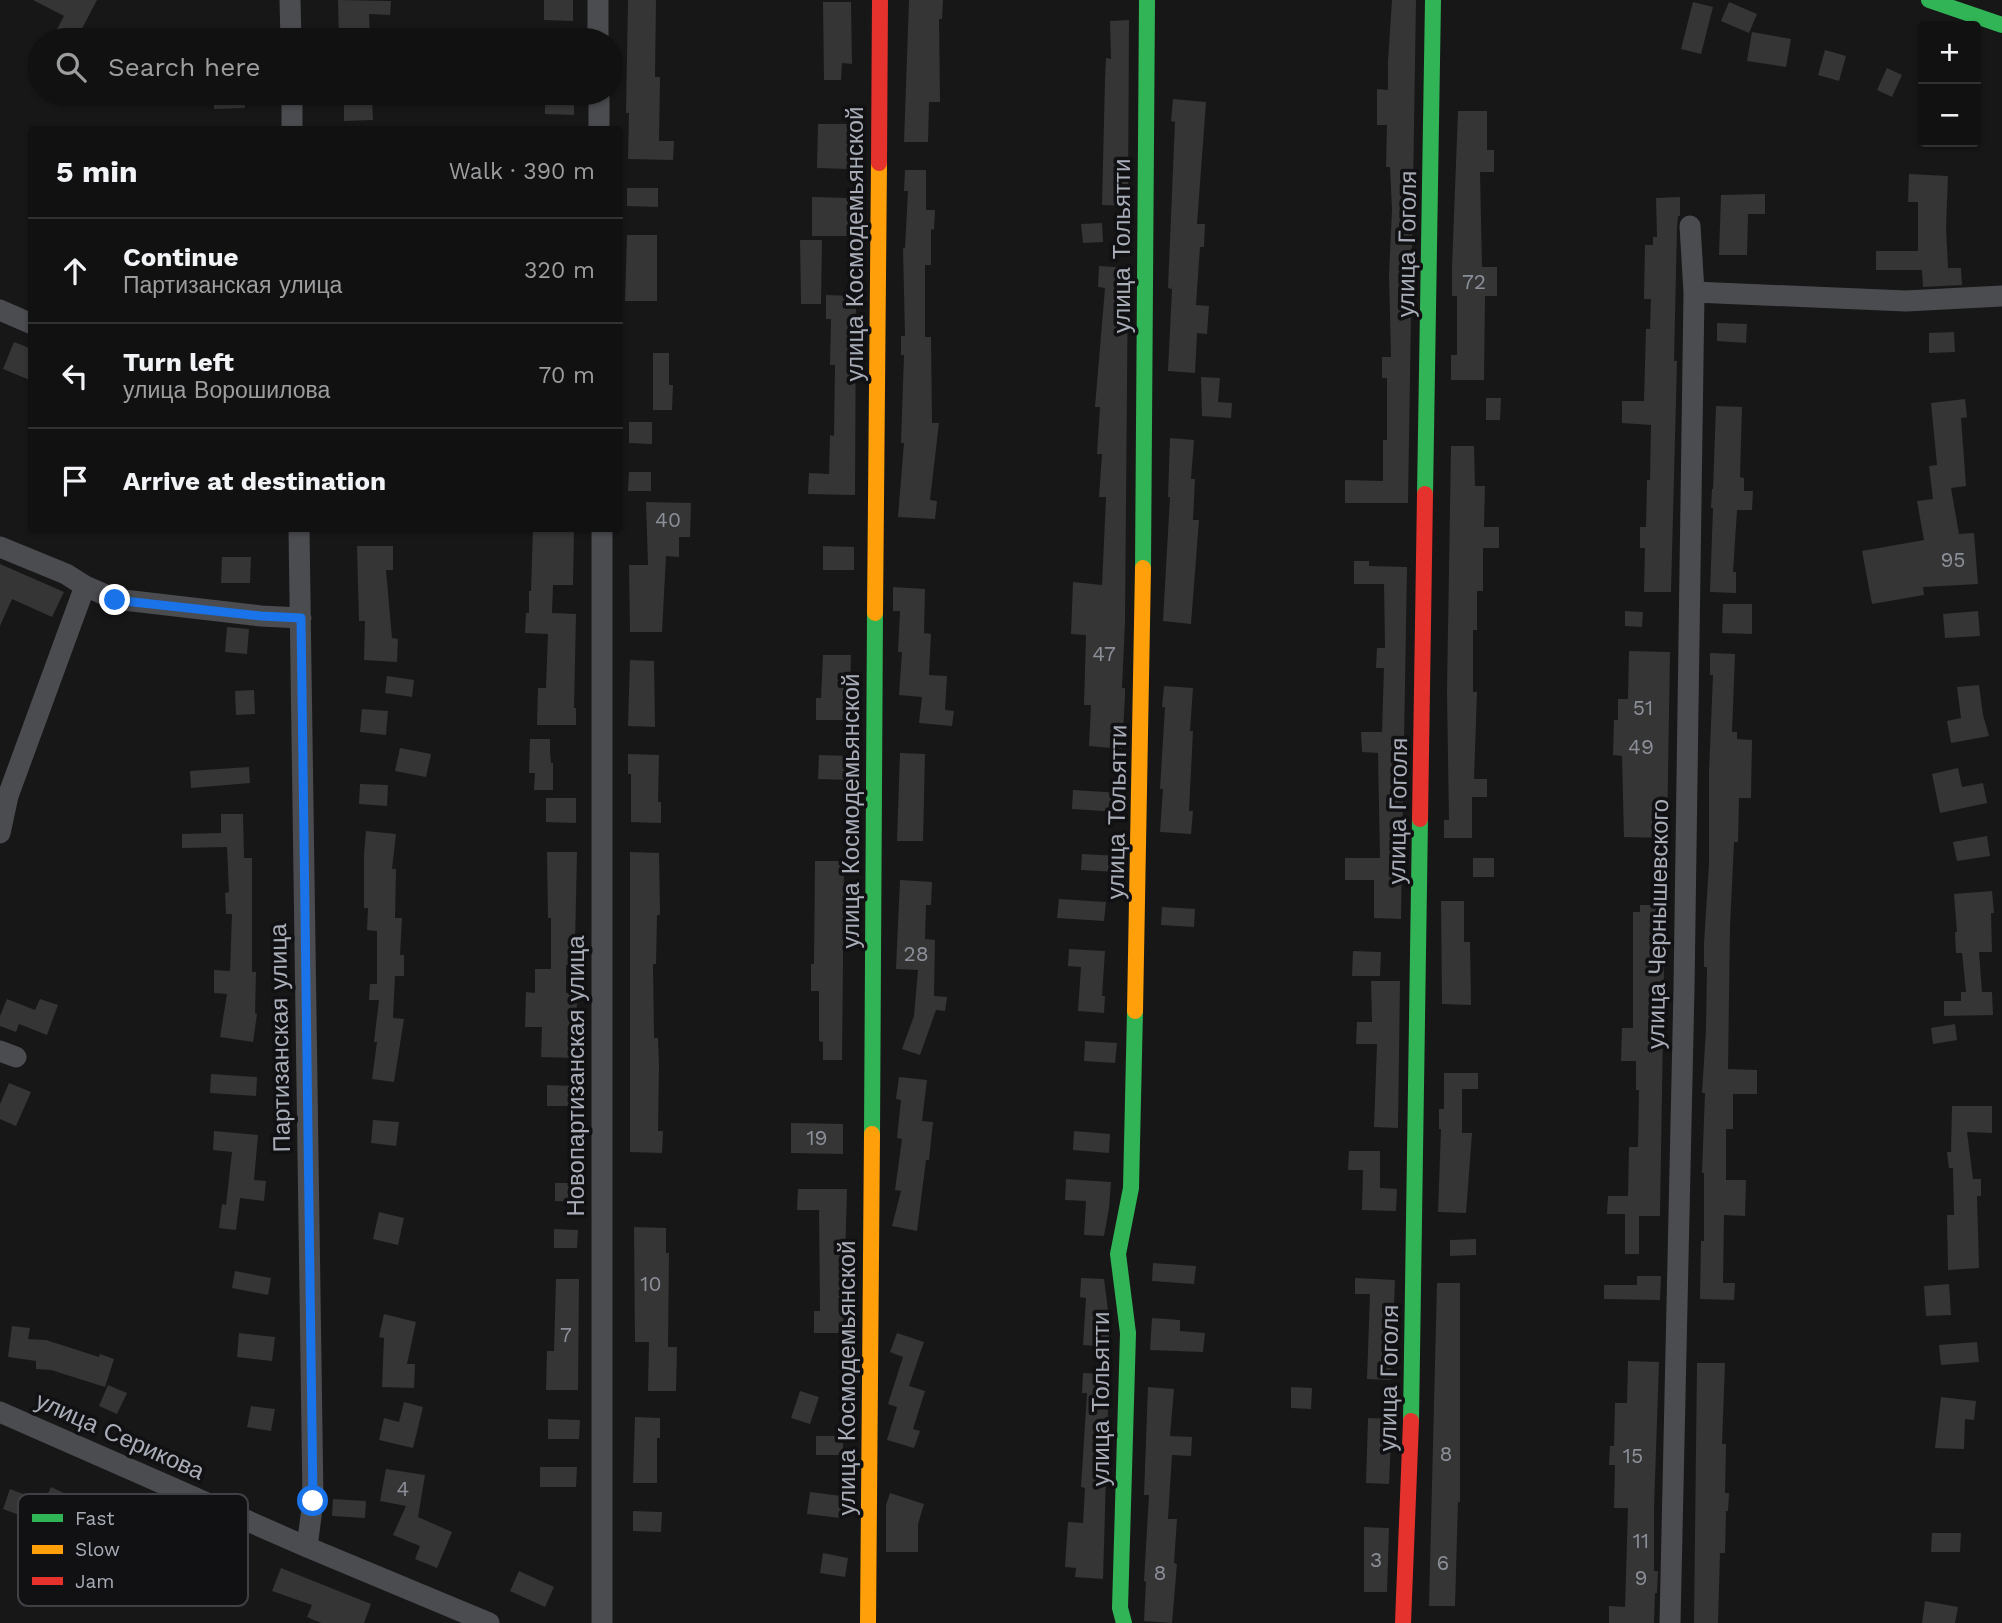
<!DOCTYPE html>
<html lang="en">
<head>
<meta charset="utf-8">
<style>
	body { margin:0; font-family:"Work Sans",sans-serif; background:#1a1a1a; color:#f1f3f6 }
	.controls { position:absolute; right:21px; top:21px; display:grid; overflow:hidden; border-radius:7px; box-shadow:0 2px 5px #0004 }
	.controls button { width:63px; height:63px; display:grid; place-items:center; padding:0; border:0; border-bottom:2px solid #303131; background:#111; color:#f1f3f6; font:35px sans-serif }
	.stop { position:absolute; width:21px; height:21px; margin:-16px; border:5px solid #1a73e8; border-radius:50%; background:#fff }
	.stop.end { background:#1a73e8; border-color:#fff; box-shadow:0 2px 7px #0008 }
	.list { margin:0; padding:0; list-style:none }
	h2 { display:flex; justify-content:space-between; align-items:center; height:91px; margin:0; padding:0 28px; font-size:30px }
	h2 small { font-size:23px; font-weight:400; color:#9c9d9f }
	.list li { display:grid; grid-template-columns:46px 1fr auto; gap:21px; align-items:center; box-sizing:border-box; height:105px; padding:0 28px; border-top:2px solid #303131 }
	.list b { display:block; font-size:26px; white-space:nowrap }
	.list p { margin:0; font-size:23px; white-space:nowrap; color:#9c9d9f }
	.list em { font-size:23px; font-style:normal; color:#9c9d9f }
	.icon { flex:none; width:38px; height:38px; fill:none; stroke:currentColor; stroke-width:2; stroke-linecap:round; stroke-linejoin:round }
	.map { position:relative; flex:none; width:2002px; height:1623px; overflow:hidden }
	.search { position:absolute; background:#111; box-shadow:0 2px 5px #0004; left:28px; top:28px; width:595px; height:77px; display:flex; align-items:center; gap:18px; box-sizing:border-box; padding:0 24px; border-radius:38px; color:#9c9d9f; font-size:26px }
	.panel { position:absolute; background:#111; box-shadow:0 2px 5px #0004; left:28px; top:126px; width:595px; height:406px; border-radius:7px }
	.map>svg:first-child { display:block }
</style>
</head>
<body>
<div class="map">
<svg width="2002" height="1623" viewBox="0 0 2002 1623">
	<rect width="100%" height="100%" fill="#171717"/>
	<path fill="#353536" d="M33,0H97L76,40L56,31L64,16Z
		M338,0L391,1L390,15L369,14L370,40H339Z
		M544,0H573V21L544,20Z
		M628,0H656L655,77H660L659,141H674L673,160L628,159L629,113H626Z
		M909,0H943L942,19H939L940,102H929L928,142H904Z
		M1392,0H1416L1408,503H1345V480L1383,481V440H1387V378H1382V357H1391L1389,275L1392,210L1390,167H1386L1387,125H1377V89L1388,90V61Z
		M823,2H851L852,64L842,63L841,80H824Z
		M1693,2L1713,7L1701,54L1681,49Z
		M1729,2L1757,14L1749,33L1721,21Z
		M1129,20L1128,206L1102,205L1105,79L1106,58L1111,59L1110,21Z
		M1752,32L1791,39L1786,67L1747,61Z
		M1825,50L1846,56L1839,81L1818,75Z
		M1887,68L1902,75L1892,97L1877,90Z
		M214,93H244L245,108L214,109Z
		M545,93L574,94V115L545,114Z
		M1173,99L1206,102L1197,224H1205L1204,247H1200L1196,305L1209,306L1207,334L1197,333L1195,373L1168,371L1172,289L1168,288L1175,122L1171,121Z
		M372,100L373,120L344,121V101Z
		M1458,111H1487V150H1494V172H1480L1482,267H1497V296H1485L1484,380H1451V355H1457V296H1452V267Z
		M818,124H849L848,169L817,168Z
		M905,170H926V210H935L934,230L931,229V265H925V337H931L932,423H939L930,500L937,501L935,519L898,517L904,443H901L904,355H901V336H905L903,248H905L908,191H904Z
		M1909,174L1948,176L1946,227L1948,268H1961L1962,285L1923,287L1922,270H1876V251H1918V202H1908Z
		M627,188H658V207L627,206Z
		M1765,194V214H1748L1747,255H1719L1721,195Z
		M812,197L848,198V236H812Z
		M1680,197V216H1678L1677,227L1674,361H1677L1671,592H1644L1645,548H1640V527H1646L1647,480H1650L1651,425L1622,423V401H1644L1646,329H1650L1651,299H1644L1645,245H1653V237H1657L1656,198Z
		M1102,223L1103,242L1083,243L1081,224Z
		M627,235H657V301H625Z
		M800,240H822L821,304H801Z
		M1099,266L1128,268L1125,621L1122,688H1125V696L1122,749L1089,746L1091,705H1084L1086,635L1071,634L1073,582L1102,585L1106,497H1099L1102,454H1097L1100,407H1095L1105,288L1098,287Z
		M826,295L856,296L855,495L808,494L809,473L829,474L830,435L834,436L835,365H830L831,319H826Z
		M1717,323L1747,324L1746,343L1717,341Z
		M1954,332L1955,352L1929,353V333Z
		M14,342L32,349V381L3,369Z
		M653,353H669V385H673L672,410H653Z
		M1201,377L1220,378L1218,402L1232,403L1231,418L1202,416Z
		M1486,398H1501L1500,420H1486Z
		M1965,399L1967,417L1961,418L1966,486L1951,488L1959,534L1974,533L1978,584L1923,587L1924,595L1872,604L1862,551L1924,540L1917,501L1933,499L1929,466L1937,465L1931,403Z
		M1716,406L1742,407L1740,477L1744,478V491H1753L1752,510H1737L1733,572H1736V593L1710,592L1713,508H1711L1712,489H1713Z
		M629,422H652V444L629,443Z
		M1170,438L1194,440L1191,479H1195L1193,520H1199L1191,624L1163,621L1170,497H1168Z
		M1451,446H1474L1475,486H1485L1484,527H1499V548H1483V591H1477V630H1473V692H1477L1474,779H1487V797H1472V838H1444V820H1449L1447,691Z
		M629,472H651V491H628Z
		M646,502L691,503L690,537H679V557L666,556L662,632H630L629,565H648Z
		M533,528H574L573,585H553L552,613L576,614L574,708H576V725H537L538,688H546L548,634L525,633L526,613H529V591H531Z
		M357,546H393V570H386L392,638L398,639L397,662L364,660L365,621H359Z
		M823,546L854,547V570H823Z
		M222,557H251L250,583H221Z
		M1354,561H1369V566L1407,567L1401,919L1374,918V880H1345V858H1380L1378,753L1362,752L1361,732H1382L1384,668H1376L1377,648H1385L1384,584H1354Z
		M0,564L64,592L52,617L12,599L0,626Z
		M893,587L925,589L924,633L931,634L929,675L947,676L945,710L954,711L952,726L919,723L922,697L899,695L902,652H898L900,611H893Z
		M1723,604H1752V634L1722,633Z
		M1625,611L1643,612L1642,627L1625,626Z
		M1978,611L1980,636L1945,638L1943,614Z
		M227,627L249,629L247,654L225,652Z
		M1629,651L1670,652L1667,838L1624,837L1622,756L1613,755L1614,720H1618V699H1628Z
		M1710,653L1735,654L1732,732H1737V739L1752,740L1751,798H1739L1738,842H1734L1730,926L1728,1069L1757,1070V1094H1733V1129H1726V1180H1746L1745,1216L1724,1215L1723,1283H1735L1734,1300L1700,1299L1701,1241H1704V1173H1702L1705,1093H1702L1706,1029L1707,967H1704V944L1709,863V773L1713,675H1710Z
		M823,655H851L849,720H816V698H821Z
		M630,660L654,661L655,727L628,726Z
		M387,676L414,680L412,697L385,693Z
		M1979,685L1983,715L1989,736L1951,743L1947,721L1961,718L1957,687Z
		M1164,686L1193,688L1190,731H1193L1189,811H1193L1191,834L1160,832L1163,789H1160L1165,707H1162Z
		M254,690L255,714L236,715L235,691Z
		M362,709L388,711L386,735L360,732Z
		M530,739H550V752L551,763H553V790H534L535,773H529Z
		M400,748L431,754L426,777L395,771Z
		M900,753L925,754L923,841H897Z
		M628,754L659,755L658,802H661V823L631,822V774H628Z
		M819,755L850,756V780L818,779Z
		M249,767L250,783L191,788L190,771Z
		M1958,768L1962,787L1983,783L1987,803L1940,813L1932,774Z
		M360,784L388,785L387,806L359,804Z
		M1073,790L1121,793L1120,812L1072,809Z
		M546,798H576V823L546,822Z
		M221,814H243L244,858H252V972H256L255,1013L257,1014L253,1042L220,1037L227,994L214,993V970L230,971L232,914H226L225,893L229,892L227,847L182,848V834L221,833Z
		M366,831L396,834L392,869H396L395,918H402L400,955H404V976H395L393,1018L404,1019L394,1082L372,1079L377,1042H374L379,1000H369L370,984H377V931L367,930L368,908H364V854Z
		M1987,836L1990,856L1957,861L1953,842Z
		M547,852H577L575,945H578V965H566V993H577L576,1058L541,1057L542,1027H525L526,992L535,993V969H551V918H548Z
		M630,852L659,853L660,915H657L656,964H653L654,1038H658L659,1065L658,1131H663L662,1153L630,1152Z
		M1082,854L1119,856L1117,872L1081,870Z
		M1473,858H1494V877H1473Z
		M815,861H844L842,1060H823V1042L819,1041V991H811V964H814Z
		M900,880L932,882L931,905H926L925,939L935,940L934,996L947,997L945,1011L936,1010L920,1055L902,1049L914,1016L918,970L896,969Z
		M1992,891L1994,913H1991L1992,952H1979L1982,992H1992L1993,1015L1944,1016V1001H1961V992H1966L1962,953H1956L1955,932H1957L1954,894Z
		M1059,899L1106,902L1104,921L1057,918Z
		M1441,901H1464V942H1470L1471,1005L1442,1004Z
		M1640,905H1665L1660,1216H1639V1254H1625V1214H1607L1608,1196H1628L1629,1147H1638L1639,1090H1636V1061H1621L1622,1028H1633V912H1640Z
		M1162,907L1195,909L1194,927L1161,925Z
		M1069,949L1105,951L1102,996H1105L1104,1013L1078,1011L1081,967L1068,966Z
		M1353,951L1381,952L1380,976H1352Z
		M1371,981H1400L1398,1128L1374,1127L1377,1044H1356L1357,1022H1372Z
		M7,999L35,1010L40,999L58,1005L47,1035L19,1024L16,1032L0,1026V1016Z
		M1955,1024L1957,1040L1933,1044L1931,1028Z
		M1085,1041L1117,1043L1115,1063L1084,1061Z
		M1444,1073H1478V1089H1462V1133H1472L1466,1213L1438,1212L1441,1129H1439V1109H1444Z
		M211,1074L257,1077L256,1096L210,1093Z
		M899,1077L927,1080L922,1121L933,1122L929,1160H926L917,1231L892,1226L901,1191L895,1190L902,1139L897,1138L901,1100L896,1099Z
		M9,1083L31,1092L16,1126L0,1119V1104Z
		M547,1085L576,1086V1106H547Z
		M1952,1106H1992V1133L1967,1132L1973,1179H1981V1196H1977L1979,1268L1948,1270L1947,1215H1954L1953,1168H1949L1947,1152H1951Z
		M373,1120L399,1122L396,1146L371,1143Z
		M791,1123L843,1124V1154L791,1153Z
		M214,1131L258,1135L254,1180L266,1181L264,1201L240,1198L236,1230L219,1228L222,1204L226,1205L232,1152L213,1150Z
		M1074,1131L1110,1134L1109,1153L1073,1150Z
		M1349,1151H1380V1188L1397,1189L1396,1211L1362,1210L1363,1170H1348Z
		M1066,1179L1111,1182L1109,1208L1104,1236L1084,1235L1086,1201L1065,1200Z
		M555,1183H579L578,1202L555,1201Z
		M798,1189H847L843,1333H814V1311H820L819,1210H797Z
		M379,1212L404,1218L398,1245L373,1239Z
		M634,1227L666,1228V1253H669L668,1347H677L676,1391H648L649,1342H635Z
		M554,1229L578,1230L577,1248H554Z
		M1476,1239V1255L1450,1256V1240Z
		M1153,1263L1196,1266L1194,1284L1152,1281Z
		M235,1271L271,1278L268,1295L232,1288Z
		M1637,1276H1661L1660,1300L1604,1299V1285H1637Z
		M1081,1278L1104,1279L1108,1310L1107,1325L1109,1326L1108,1347L1083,1345L1086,1298L1080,1297Z
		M1355,1278L1395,1280L1391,1380L1367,1379L1370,1294H1355Z
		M556,1279H579L578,1390H546L547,1351H554Z
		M1437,1283H1460V1502H1458L1455,1606H1429Z
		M1949,1284L1951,1315L1926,1316L1924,1286Z
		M384,1314L416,1322L407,1364H415L414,1388L382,1387L384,1338L379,1337Z
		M1152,1318L1180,1320V1331L1205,1333L1203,1352L1150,1350Z
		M12,1326L30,1328L28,1339L46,1340L99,1357L100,1354L114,1359L105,1387L51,1370L36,1369V1361L8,1357Z
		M239,1333L275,1337L272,1361L237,1357Z
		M897,1333L924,1342L909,1386L925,1391L913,1429L920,1431L914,1448L887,1440L897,1407L888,1404L903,1357L890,1352Z
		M1977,1342L1979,1362L1941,1365L1939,1345Z
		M1628,1361L1659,1362L1654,1508V1571H1658L1657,1593H1655L1654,1623H1609V1606L1625,1607L1628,1508H1614L1615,1465H1609L1610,1446H1614L1615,1403H1627Z
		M1697,1363H1725L1722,1444H1726L1725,1493H1729L1728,1511H1726L1725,1553H1720L1718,1623H1694Z
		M1083,1373L1109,1374L1103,1579L1075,1577L1076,1568L1065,1567L1068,1522L1083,1523L1085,1488L1081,1487L1087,1393H1082Z
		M108,1385L127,1393L117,1414L99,1406Z
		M1148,1387L1174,1389L1170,1436L1192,1437L1191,1456L1172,1455L1168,1519H1177L1174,1563L1177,1564L1172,1623L1144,1621L1146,1582L1144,1581L1149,1495H1144Z
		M1291,1387L1312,1388L1311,1409L1291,1408Z
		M800,1391L819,1397L810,1424L791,1418Z
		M1941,1397L1976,1401L1974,1420L1965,1419L1964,1449L1935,1448Z
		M404,1402L423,1407L413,1448L379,1440L384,1418L399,1422Z
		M251,1406L275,1409L271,1431L247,1427Z
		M635,1417L660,1418V1438H657V1483H633Z
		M1368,1418L1392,1419L1389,1484L1366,1483Z
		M548,1419L580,1420L579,1439H548Z
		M816,1436H843V1455H816Z
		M540,1467H577L576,1487H540Z
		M386,1469L425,1475L418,1517L452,1532L437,1568L415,1559L420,1546L393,1535L406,1506L380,1501Z
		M51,1487L68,1495L48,1538L31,1529L35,1521L3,1509L10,1489L44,1502Z
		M810,1492L842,1496L840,1518L807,1514Z
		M890,1493L924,1504L918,1524V1552H886V1505Z
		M333,1499L366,1501L365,1518L332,1516Z
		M633,1511L662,1512L661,1532L633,1531Z
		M1364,1527L1389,1528L1387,1592H1364Z
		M1932,1533H1961L1960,1552H1931Z
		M823,1553L848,1558L845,1577L820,1573Z
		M281,1568L371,1604L364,1623H321L307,1617L312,1605L272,1591Z
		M519,1571L554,1587L545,1607L510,1591Z
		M1925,1601L1958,1607L1955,1623H1922Z"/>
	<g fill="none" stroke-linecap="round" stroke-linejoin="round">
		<path stroke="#4b4c50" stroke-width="21" d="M290,0L291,40
			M598,0V40
			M292,93V130
			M599,93V130
			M1694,292L1906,301L2002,296
			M0,310L32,324
			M299,528L313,1501L307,1547
			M602,528V1623
			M0,547L66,574L85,586L115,599L261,616L301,618
			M0,833L8,796L85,586
			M0,1051L16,1057
			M0,1412L307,1547L489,1623
			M1670,1623L1684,988L1694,292L1690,226"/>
		<path stroke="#30b455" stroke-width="16" d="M1929,0L2002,25
			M1425,494L1433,0
			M1143,568L1147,0
			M872,1134L875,613
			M1411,1421L1420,819
			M1124,1623L1120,1608L1128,1333L1118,1254L1131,1188L1135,1011"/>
		<path stroke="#ff9f0a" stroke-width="16" d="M875,613L879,163
			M1135,1011L1143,568
			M868,1623L872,1134"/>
		<path stroke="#e5322d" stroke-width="16" d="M879,163L880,0
			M1420,819L1425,494
			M1403,1623L1411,1421"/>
	</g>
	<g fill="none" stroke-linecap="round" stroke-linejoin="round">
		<path stroke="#1a73e8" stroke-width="9" d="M115,600L261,616L301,618L313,1501"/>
	</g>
	<g text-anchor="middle" stroke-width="7" stroke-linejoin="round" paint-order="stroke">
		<g font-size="21" fill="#8b8f98">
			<text x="1474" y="289">72</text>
			<text x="668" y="527">40</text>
			<text x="1953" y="567">95</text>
			<text x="1104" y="661">47</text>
			<text x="1643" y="715">51</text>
			<text x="1641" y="754">49</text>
			<text x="916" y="961">28</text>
			<text x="817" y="1145">19</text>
			<text x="651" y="1291">10</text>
			<text x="566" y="1342">7</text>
			<text x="1446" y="1461">8</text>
			<text x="1633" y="1463">15</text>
			<text x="403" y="1496">4</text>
			<text x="1641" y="1548">11</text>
			<text x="1376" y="1567">3</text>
			<text x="1443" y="1570">6</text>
			<text x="1160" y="1580">8</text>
			<text x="1641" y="1585">9</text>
		</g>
		<g font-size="24" fill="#a8adb8" stroke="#111113">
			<text transform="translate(855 244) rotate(-90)" y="8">улица Космодемьянской</text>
			<text transform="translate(1407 244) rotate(-89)" y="8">улица Гоголя</text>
			<text transform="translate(1122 246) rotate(-90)" y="8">улица Тольятти</text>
			<text transform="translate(851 811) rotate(-90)" y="8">улица Космодемьянской</text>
			<text transform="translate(1398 811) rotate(-89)" y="8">улица Гоголя</text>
			<text transform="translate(1117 812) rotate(-89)" y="8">улица Тольятти</text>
			<text transform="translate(1658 924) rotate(-89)" y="8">улица Чернышевского</text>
			<text transform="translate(280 1038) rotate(-91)" y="8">Партизанская улица</text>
			<text transform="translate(576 1076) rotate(-90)" y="8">Новопартизанская улица</text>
			<text transform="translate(847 1378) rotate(-90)" y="8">улица Космодемьянской</text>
			<text transform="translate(1389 1378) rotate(-89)" y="8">улица Гоголя</text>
			<text transform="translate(1101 1399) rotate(-90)" y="8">улица Тольятти</text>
			<text transform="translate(120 1436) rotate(24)" y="8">улица Серикова</text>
		</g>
	</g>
	<rect x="18" y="1494" width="230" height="112" rx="10" fill="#111113" stroke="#3e4045" stroke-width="2"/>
	<rect x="32" y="1514" width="31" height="8" fill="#30b455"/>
	<rect x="32" y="1545" width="31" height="9" fill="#ff9f0a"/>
	<rect x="32" y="1577" width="31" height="8" fill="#e5322d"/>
	<g font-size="19" fill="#a8adb8">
		<text x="75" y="1525">Fast</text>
		<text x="75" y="1556">Slow</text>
		<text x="75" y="1588">Jam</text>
	</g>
</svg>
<div class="controls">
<button>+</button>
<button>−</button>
</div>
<div class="stop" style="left:313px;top:1501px"></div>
<div class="stop end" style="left:115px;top:600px"></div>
<div class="search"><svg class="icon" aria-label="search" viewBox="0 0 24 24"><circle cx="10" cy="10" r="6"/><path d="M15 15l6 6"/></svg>Search here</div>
<section class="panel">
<h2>5 min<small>Walk · 390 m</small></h2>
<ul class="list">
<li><svg class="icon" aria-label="ahead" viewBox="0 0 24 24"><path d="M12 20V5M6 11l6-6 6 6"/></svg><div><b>Continue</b><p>Партизанская улица</p></div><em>320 m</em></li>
<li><svg class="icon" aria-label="left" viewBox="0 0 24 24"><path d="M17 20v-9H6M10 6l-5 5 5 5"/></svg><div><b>Turn left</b><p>улица Ворошилова</p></div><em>70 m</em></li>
<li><svg class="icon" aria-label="arrive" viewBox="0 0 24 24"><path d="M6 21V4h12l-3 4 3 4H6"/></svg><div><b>Arrive at destination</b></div></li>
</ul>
</section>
</div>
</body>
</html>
